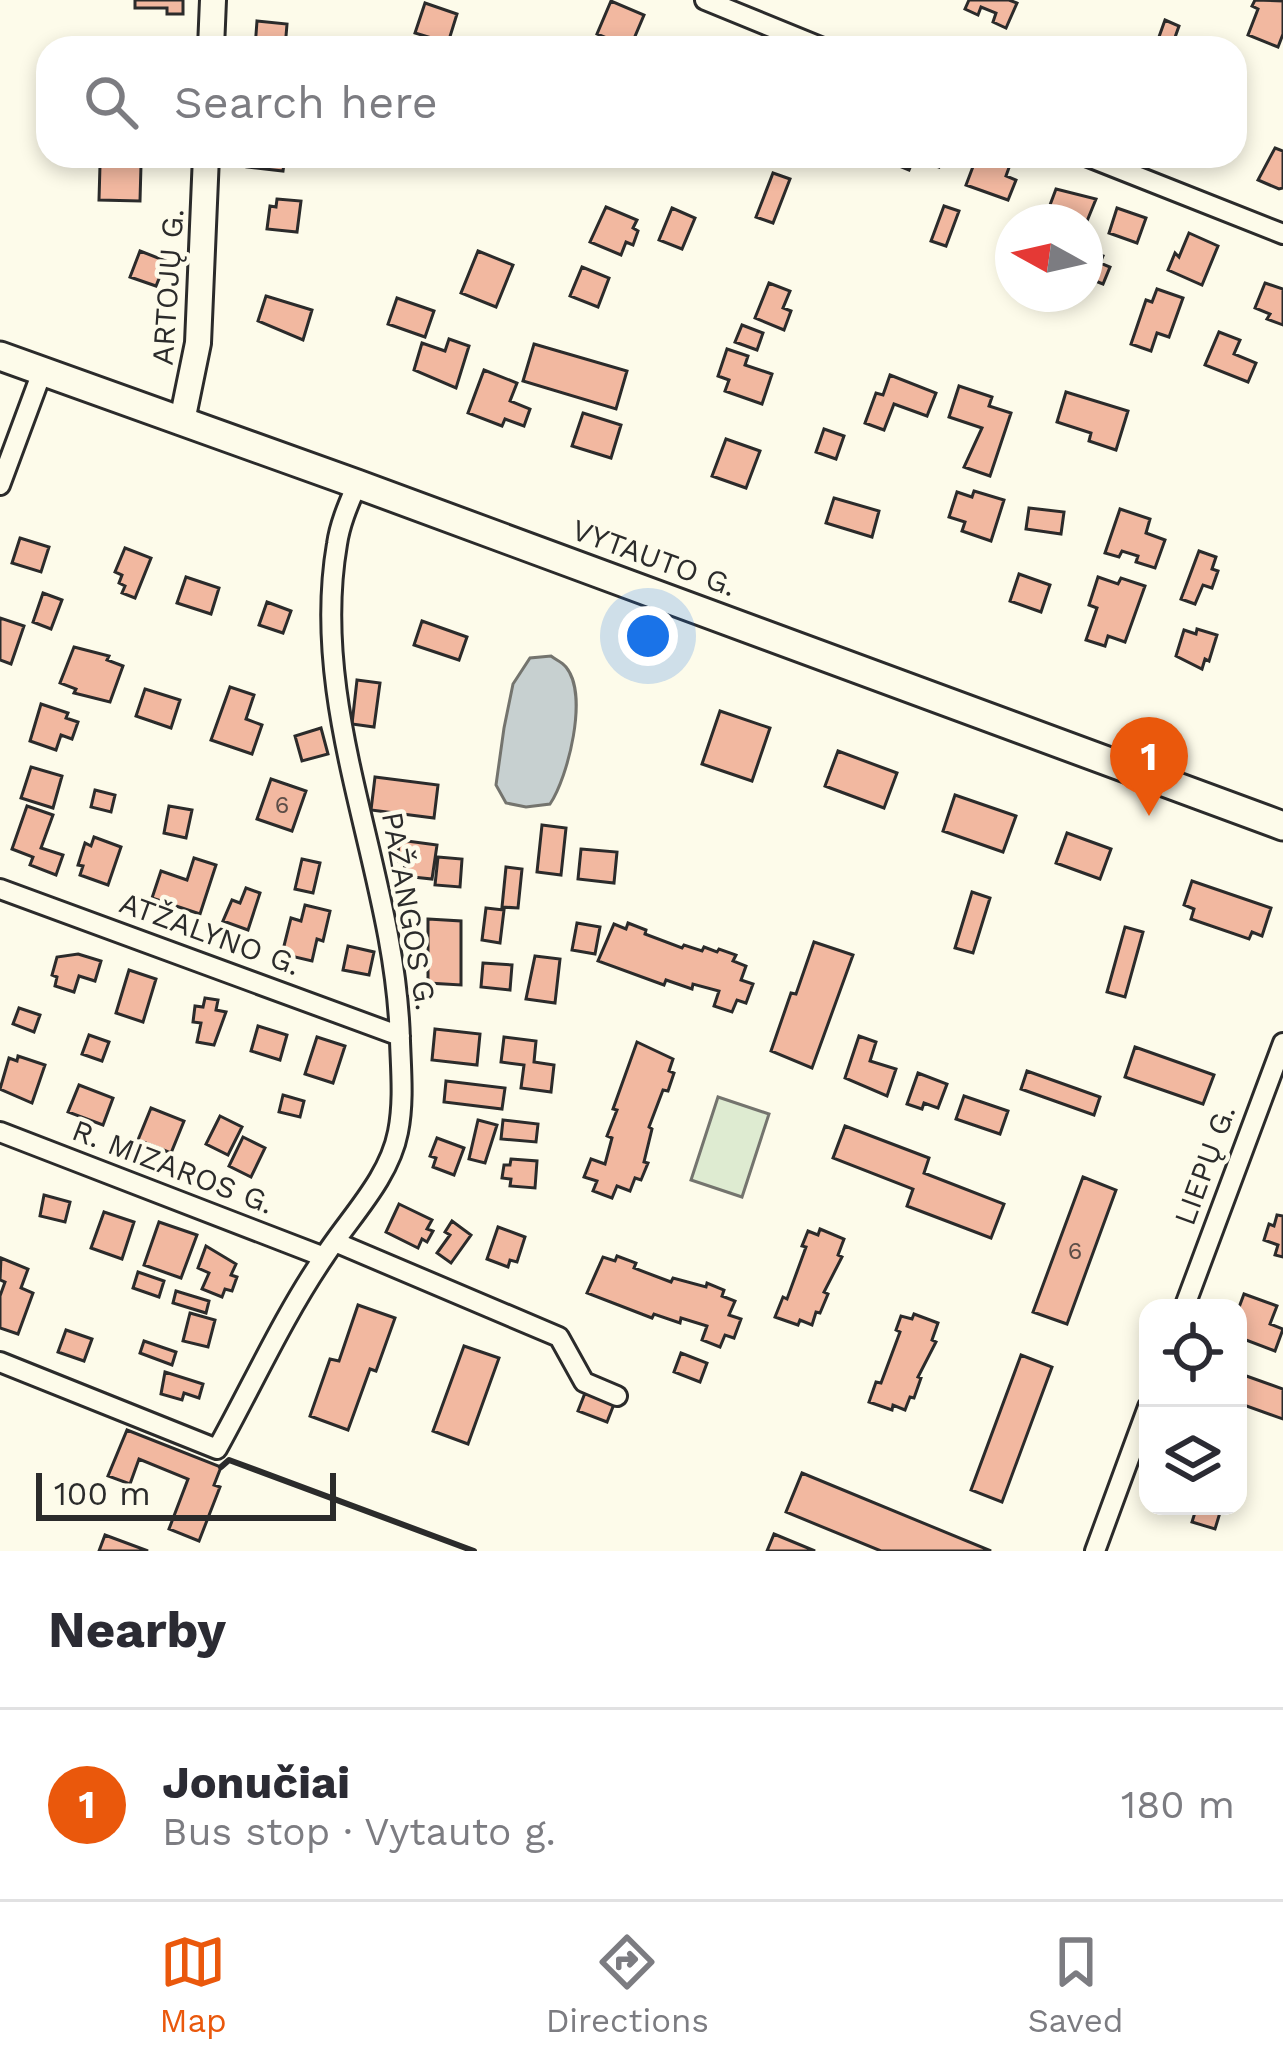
<!DOCTYPE html>
<html lang="en">
<head>
<meta charset="utf-8">
<style>
	body { margin:0; font-family:"Work Sans",sans-serif; background:#f2f2f3; color:#2b2b33 }
	.controls { position:absolute; right:36px; bottom:36px; display:grid; overflow:hidden; border-radius:24px; box-shadow:0 6px 18px #0003 }
	.controls button { width:108px; height:108px; display:grid; place-items:center; padding:0; border:0; border-bottom:3px solid #e1e1e2; background:#fff; color:#2b2b33; font:60px sans-serif }
	.compass { position:absolute; left:995px; top:204px; width:108px; height:108px; border-radius:50%; background:#fff; box-shadow:0 6px 18px #0003; rotate:278deg }
	.scale { position:absolute; left:36px; bottom:30px; width:300px; box-sizing:border-box; padding-left:12px; border:6px solid #2b2b2b; border-top:0; font-size:33px; line-height:42px; white-space:nowrap; color:#2b2b2b; -webkit-text-stroke:9px #fdfbea; paint-order:stroke }
	.you { position:absolute; left:648px; top:636px; width:42px; height:42px; margin:-30px; border:9px solid #fff; border-radius:50%; background:#1a73e8; box-shadow:0 0 0 18px #1a73e833 }
	.badge { display:grid; place-items:center; width:78px; height:78px; border-radius:50%; background:#ea580c; color:#fff; font-size:39px; font-weight:700 }
	.pin { position:absolute; translate:-50% -99px; filter:drop-shadow(0 3px 6px #0008) }
	.pin::after { content:''; position:absolute; top:63px; width:42px; height:36px; background:inherit; clip-path:polygon(0 0,100% 0,50% 100%) }
	.list { margin:0; padding:0; list-style:none }
	h2 { display:flex; justify-content:space-between; align-items:center; height:156px; margin:0; padding:0 48px; font-size:51px }
	h2 small { font-size:39px; font-weight:400; color:#7c7c81 }
	.list li { display:grid; grid-template-columns:78px 1fr auto; gap:36px; align-items:center; box-sizing:border-box; height:192px; padding:0 48px; border-top:3px solid #e1e1e2 }
	.list b { display:block; font-size:45px; white-space:nowrap }
	.list p { margin:0; font-size:39px; white-space:nowrap; color:#7c7c81 }
	.list em { font-size:39px; font-style:normal; color:#7c7c81 }
	.icon { flex:none; width:66px; height:66px; fill:none; stroke:currentColor; stroke-width:2; stroke-linecap:round; stroke-linejoin:round }
	.map { position:relative; flex:none; width:1283px; height:1551px; overflow:hidden }
	.search { position:absolute; background:#fff; box-shadow:0 6px 18px #0003; left:36px; right:36px; top:36px; height:132px; display:flex; align-items:center; gap:30px; box-sizing:border-box; padding:0 42px; border-radius:36px; color:#7c7c81; font-size:45px }
	.sheet { height:348px; background:#fff }
	nav { display:flex; justify-content:space-around; align-items:center; box-sizing:border-box; height:168px; border-top:3px solid #e1e1e2; background:#fff; font-size:33px; color:#7c7c81 }
	nav a { display:grid; justify-items:center; gap:6px }
	nav .on { color:#ea580c }
	.map>svg:first-child { display:block }
</style>
</head>
<body>
<div class="map">
<svg width="1283" height="1551" viewBox="0 0 1283 1551">
	<rect width="100%" height="100%" fill="#fdfbea"/>
	<path fill="#deebd1" stroke="#74746e" stroke-width="3" d="M718,1097L769,1114L742,1197L691,1180Z"/>
	<path fill="#c7d0d0" stroke="#74746e" stroke-width="3" d="M551,656C556,660 562,662 566,667C589,695 568,777 550,804L526,807L506,803L496,785L504,728L513,684L530,658Z"/>
	<path fill="#f2b8a0" stroke="#2b2b2b" stroke-width="3" d="M135,0H183V14H167V8H135Z
		M969,0H1009L1017,3L1006,28L993,22L996,13L981,7L978,15L965,9Z
		M1255,0L1283,1V34L1278,47L1248,35L1258,9L1252,6Z
		M611,1L644,15L630,48L597,34Z
		M425,3L457,14L448,43L415,33Z
		M1165,20L1179,26L1173,43L1184,48H1155Z
		M257,21L287,24L285,48H255Z
		M1275,148L1283,151V188L1279,189L1258,180Z
		M249,156H285L283,171L247,167Z
		M897,156H943L939,167L914,158L909,170L894,164Z
		M977,156H994L1011,162L1006,176L1016,180L1008,200L966,185Z
		M100,165H141L140,201L99,200Z
		M773,173L790,179L773,223L756,217Z
		M1056,189L1096,199L1085,226V222H1069L1047,213Z
		M277,199L301,201L297,232L267,229L270,206L276,207Z
		M944,206L959,211L946,246L931,241Z
		M606,207L637,220L633,228L638,231L633,245L626,242L621,255L590,242Z
		M672,208L695,218L682,249L659,240Z
		M1117,208L1146,218L1137,243L1109,233Z
		M1189,233L1218,246L1202,285L1168,270L1175,253L1179,257Z
		M140,251L166,261L156,286L130,277Z
		M478,251L513,265L496,307L461,293Z
		M1087,251L1103,256L1100,263L1110,267L1103,284L1085,277Z
		M582,267L609,278L598,307L570,296Z
		M769,283L790,291L783,308L791,311L784,330L755,318Z
		M1265,283L1283,289V325L1267,319L1270,314L1255,308Z
		M1157,289L1183,298L1169,337L1157,333L1151,351L1131,344L1146,300L1152,302Z
		M266,296L312,310L303,340L258,321Z
		M397,298L434,311L425,337L388,324Z
		M742,325L763,333L757,350L735,342Z
		M1219,332L1240,340L1234,354L1256,363L1248,382L1205,365Z
		M449,339L469,346L456,388L414,370L422,343L445,351Z
		M534,344L627,371L616,409L523,381Z
		M727,349L748,356L745,365L772,374L762,404L725,391L729,380L718,376Z
		M484,370L517,383L510,401L530,409L524,426L505,419L502,426L468,413Z
		M890,375L936,393L927,416L894,404L884,430L865,423L876,393L883,395Z
		M959,386L992,397L989,406L1011,413L990,476L964,467L982,428L949,417Z
		M1066,392L1128,411L1116,450L1089,441L1091,433L1057,422Z
		M583,413L621,425L611,458L572,446Z
		M824,429L844,436L836,459L816,452Z
		M726,439L760,451L746,488L712,476Z
		M974,491L1004,500L991,541L962,531L965,522L949,517L957,492L972,497Z
		M834,498L879,511L872,537L826,523Z
		M1029,508L1064,512L1061,534L1026,529Z
		M1120,509L1150,519L1146,533L1165,540L1155,568L1136,562L1138,556L1122,551L1119,557L1105,553Z
		M20,538L49,547L41,572L12,563Z
		M125,548L151,558L135,598L122,593L125,586L119,583L122,575L115,572Z
		M1199,551L1216,557L1212,569L1218,571L1212,588L1203,585L1195,604L1181,599Z
		M1019,574L1050,585L1041,612L1010,601Z
		M186,577L219,588L211,614L177,603Z
		M1098,577L1118,584L1121,578L1145,586L1125,642L1108,636L1105,646L1086,640L1097,608L1089,605Z
		M43,593L62,600L51,629L33,622Z
		M267,602L291,611L283,633L259,625Z
		M0,618L24,626L11,664L0,660Z
		M422,621L467,637L459,660L414,645Z
		M1197,629L1217,635L1209,661L1205,659L1202,669L1176,656L1184,630L1196,634Z
		M74,647L109,656L107,660L123,666L110,702L74,693L76,689L60,683Z
		M357,680L380,683L374,727L352,724Z
		M230,687L254,695L246,719L262,725L252,754L211,740Z
		M145,689L180,700L171,728L136,716Z
		M41,704L68,713L66,718L78,722L72,739L61,735L56,750L30,741Z
		M720,711L770,728L752,781L702,764Z
		M321,728L328,754L302,761L295,736Z
		M838,751L897,773L884,808L825,786Z
		M31,767L62,776L53,808L21,798Z
		M375,777L438,785L434,818L371,810Z
		M271,779L306,791L292,831L257,819Z
		M95,790L115,795L111,812L91,807Z
		M955,795L1016,816L1003,852L943,831Z
		M27,806L53,815L41,848L63,855L56,875L30,865L33,857L12,849Z
		M169,806L192,810L186,838L164,833Z
		M542,825L566,828L561,875L537,872Z
		M1067,833L1111,849L1100,879L1056,863Z
		M94,837L121,847L108,885L80,875L83,866L78,865L85,843L91,846Z
		M407,841L437,845L432,879L403,876L405,863L397,861L399,844Z
		M581,849L617,852L614,883L578,879Z
		M438,857L462,859L460,887L435,885Z
		M194,858L216,865L200,914L152,898L161,871L187,880Z
		M302,859L320,863L313,893L295,889Z
		M506,867L522,869L518,908L502,907Z
		M1192,881L1271,908L1262,936L1252,932L1249,939L1191,919L1194,909L1184,905Z
		M246,888L260,893L248,930L223,921L232,900L240,903Z
		M972,892L990,898L973,953L955,948Z
		M305,905L330,911L323,941L317,939L312,961L282,954L291,918L301,921Z
		M486,908L504,910L500,943L482,940Z
		M428,919L461,921V985L428,983Z
		M577,923L600,927L595,954L572,950Z
		M628,923L646,930L645,934L682,948L684,945L702,951L704,947L717,952L719,949L736,955L733,961L746,966L741,980L753,984L746,1003L737,1000L732,1012L714,1006L719,991L693,984L692,989L666,980L664,985L598,961L614,924L626,929Z
		M1125,927L1143,932L1125,997L1107,992Z
		M814,942L853,955L812,1068L771,1051L791,993L796,994Z
		M348,946L374,952L369,975L343,970Z
		M78,954L101,961L95,981L79,976L74,992L55,986L57,977L52,975L57,957Z
		M535,956L560,959L555,1003L526,999Z
		M483,963L512,965L510,990L481,987Z
		M129,970L156,979L143,1022L116,1013Z
		M205,998L218,1000L216,1010L226,1012L214,1045L197,1042L201,1023L193,1022L195,1006L203,1007Z
		M19,1008L40,1015L34,1032L13,1024Z
		M258,1026L287,1035L280,1060L251,1051Z
		M435,1029L480,1034L477,1065L432,1060Z
		M89,1035L109,1042L102,1061L82,1054Z
		M859,1036L876,1042L870,1061L896,1069L887,1096L845,1078Z
		M317,1037L345,1046L333,1083L305,1074Z
		M504,1037L536,1041L534,1062L554,1065L551,1092L521,1088L524,1065L501,1062Z
		M637,1042L673,1059L669,1071L674,1073L668,1091L663,1090L649,1127L652,1129L644,1162L648,1163L641,1180L635,1178L630,1191L617,1186L612,1198L593,1191L597,1181L584,1177L591,1159L605,1164L612,1138L607,1136L617,1110L613,1109Z
		M1135,1047L1214,1075L1203,1104L1125,1077Z
		M18,1056L45,1065L32,1103L0,1089L9,1058L17,1061Z
		M1027,1071L1100,1097L1094,1115L1021,1089Z
		M918,1073L947,1084L938,1108L924,1103L922,1109L907,1104Z
		M446,1081L505,1088L502,1109L444,1102Z
		M79,1085L113,1098L103,1125L68,1112Z
		M283,1095L304,1101L300,1117L279,1112Z
		M964,1096L1008,1111L1000,1134L956,1119Z
		M151,1108L184,1121L171,1153L138,1140Z
		M220,1116L242,1127L228,1155L206,1144Z
		M478,1120L497,1125L485,1163L469,1159Z
		M503,1120L538,1124L536,1142L501,1139Z
		M845,1126L929,1158L924,1173L1004,1204L991,1238L907,1206L913,1189L833,1158Z
		M243,1137L265,1148L251,1177L229,1166Z
		M437,1138L464,1148L454,1175L433,1167L436,1158L430,1156Z
		M511,1159L537,1161L535,1188L510,1186L511,1179L502,1178L504,1165H510Z
		M1083,1177L1116,1190L1067,1324L1033,1312Z
		M44,1195L70,1202L65,1222L40,1216Z
		M399,1204L432,1220L427,1229L433,1231L427,1242L422,1239L418,1248L386,1232Z
		M104,1212L134,1222L122,1259L91,1248Z
		M1277,1215L1283,1216V1257L1275,1255L1278,1245L1264,1240L1269,1224L1274,1226Z
		M452,1221L471,1235L451,1263L437,1253L450,1235L445,1232Z
		M159,1222L197,1235L181,1278L144,1265Z
		M498,1227L525,1237L517,1262L510,1260L508,1267L487,1259Z
		M820,1229L844,1239L838,1255L842,1257L824,1292L828,1294L820,1313L816,1312L812,1325L800,1320L798,1325L775,1317L783,1297L787,1299L806,1247L802,1246L808,1231L818,1235Z
		M206,1246L236,1264L231,1275L237,1277L232,1291L225,1289L222,1297L202,1289L209,1273L198,1268Z
		M617,1256L636,1263L634,1268L671,1282L673,1278L706,1287L707,1283L724,1290L722,1296L735,1301L729,1315L741,1319L734,1338L725,1335L720,1347L702,1340L707,1326L681,1318L680,1323L654,1314L652,1318L587,1293L603,1257L615,1261Z
		M1,1258L28,1269L21,1288L33,1293L18,1334L0,1328V1296L5,1282L0,1280Z
		M138,1272L164,1281L159,1297L133,1288Z
		M176,1291L209,1301L206,1313L173,1303Z
		M1244,1294L1277,1306L1270,1324L1283,1329L1275,1351L1238,1337V1310Z
		M358,1305L395,1318L376,1371L370,1369L348,1430L310,1416L330,1359L339,1361Z
		M190,1313L215,1320L208,1347L183,1341Z
		M914,1314L938,1323L932,1340L936,1342L918,1377L921,1378L914,1398L910,1397L905,1410L893,1405L892,1410L869,1402L876,1382L881,1383L900,1332L896,1330L901,1316L912,1319Z
		M66,1330L92,1339L84,1361L58,1352Z
		M144,1341L176,1352L172,1365L140,1353Z
		M464,1346L499,1358L468,1444L433,1431Z
		M681,1353L707,1363L700,1382L674,1372Z
		M1021,1355L1052,1367L1002,1502L971,1490Z
		M165,1372L203,1384L199,1398L184,1393L182,1400L161,1394Z
		M1238,1373L1283,1389V1419L1244,1405L1238,1413Z
		M585,1393L614,1404L607,1422L578,1411Z
		M127,1430L221,1467L214,1485L220,1487L199,1541L169,1529L188,1479L139,1459L130,1484L108,1476Z
		M802,1473L991,1551H881L786,1512Z
		M1197,1506H1222L1215,1529L1192,1522Z
		M774,1534L815,1551H767Z
		M105,1535L148,1551H99Z"/>
	<g fill="none" stroke-linecap="round" stroke-linejoin="round">
		<g stroke="#2b2b2b" stroke-width="24">
			<path id="street" d="M705,0L823,48
				M1086,156L1283,234
				M0,485L42,372
				M0,889L400,1036
				M0,1132L324,1257
				M335,1242L559,1337L584,1382L617,1396
				M1184,1308L1283,1043
				M0,1362L217,1449C252,1386 283,1317 324,1257C349,1218 389,1179 398,1132C404,1102 401,1071 400,1041C396,874 308,713 337,544C340,523 349,503 357,484
				M1095,1551L1148,1407"/>
		</g>
		<g stroke="#2b2b2b" stroke-width="30">
			<path id="secondary" d="M211,48L213,0
				M182,421L198,343L206,156"/>
		</g>
		<g stroke="#2b2b2b" stroke-width="33">
			<path id="primary" d="M0,356L357,484L1283,826"/>
		</g>
		<use href="#street" stroke="#fdfbea" stroke-width="18"/>
		<use href="#secondary" stroke="#fdfbea" stroke-width="24"/>
		<use href="#primary" stroke="#fdfbea" stroke-width="27"/>
		<path stroke="#2b2b2b" stroke-width="6" d="M221,1467L229,1460L474,1551"/>
	</g>
	<g text-anchor="middle" stroke-width="9" stroke-linejoin="round" paint-order="stroke">
		<g font-size="24" fill="#5d4e48">
			<text x="282" y="813">6</text>
			<text x="1075" y="1259">6</text>
		</g>
		<g font-size="30" fill="#2b2b2b" stroke="#fdfbea">
			<text transform="translate(168 287) rotate(-86)" y="10">ARTOJŲ G.</text>
			<text transform="translate(654 558) rotate(20)" y="10">VYTAUTO G.</text>
			<text transform="translate(409 911) rotate(80)" y="10">PAŽANGOS G.</text>
			<text transform="translate(210 934) rotate(20)" y="10">ATŽALYNO G.</text>
			<text transform="translate(1205 1165) rotate(-70)" y="10">LIEPŲ G.</text>
			<text transform="translate(173 1167) rotate(21)" y="10">R. MIZAROS G.</text>
		</g>
	</g>
</svg>
<div class="controls">
<button><svg class="icon" aria-label="locate" viewBox="0 0 24 24"><circle cx="12" cy="12" r="6"/><path d="M12 2v4M12 18v4M2 12h4M18 12h4"/></svg></button>
<button><svg class="icon" aria-label="layers" viewBox="0 0 24 24"><path d="M12 4l9 5-9 5-9-5zM3 14l9 5 9-5"/></svg></button>
</div>
<svg class="compass" viewBox="-18 -18 36 36"><path d="M0-13l5 13h-10z" fill="#e53935"/><path d="M0 13l5-13h-10z" fill="#7c7c81"/></svg>
<div class="scale">100 m</div>
<div class="you"></div>
<div class="pin badge" style="left:1149px;top:816px">1</div>
<div class="search"><svg class="icon" aria-label="search" viewBox="0 0 24 24"><circle cx="10" cy="10" r="6"/><path d="M15 15l6 6"/></svg>Search here</div>
</div>
<section class="sheet">
<h2>Nearby<small></small></h2>
<ul class="list">
<li><span class="badge">1</span><div><b>Jonučiai</b><p>Bus stop · Vytauto g.</p></div><em>180 m</em></li>
</ul>
</section>
<nav>
<a class="on"><svg class="icon" aria-label="map" viewBox="0 0 24 24"><path d="M3 6l6-2 6 2 6-2v14l-6 2-6-2-6 2zM9 4v14M15 6v14"/></svg>Map</a>
<a><svg class="icon" aria-label="directions" viewBox="0 0 24 24"><path d="M12 3l9 9-9 9-9-9zM9 14v-3h6M13 9l2 2-2 2"/></svg>Directions</a>
<a><svg class="icon" aria-label="saved" viewBox="0 0 24 24"><path d="M7 4h10v16l-5-4-5 4z"/></svg>Saved</a>
</nav>
</body>
</html>
